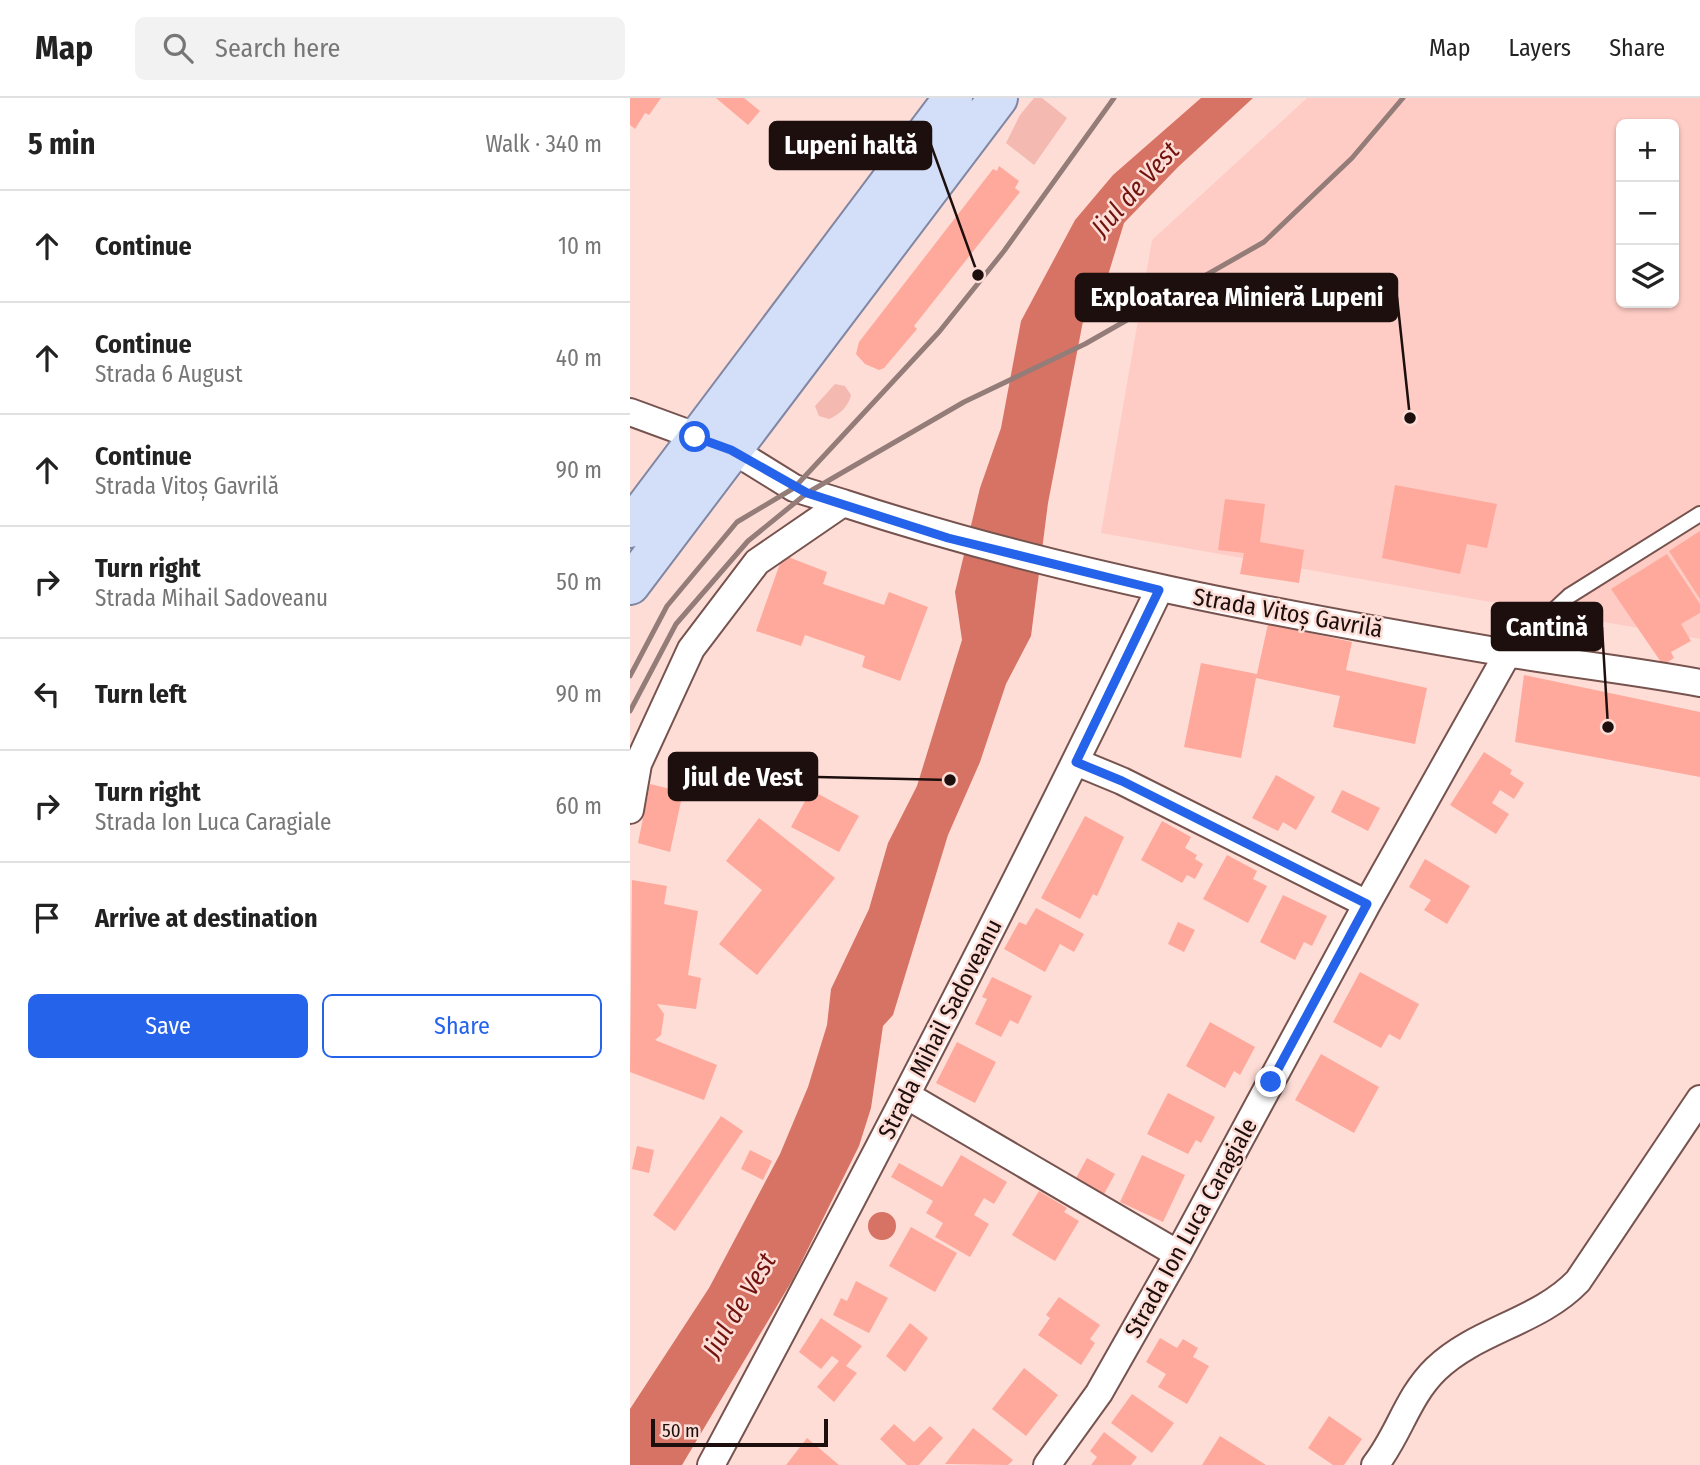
<!DOCTYPE html>
<html lang="en">
<head>
<meta charset="utf-8">
<style>
	body { margin:0; font-family:"Fira Sans Condensed",sans-serif; background:#f2f2f2; color:#222 }
	.controls { position:absolute; right:21px; top:21px; display:grid; overflow:hidden; border-radius:10px; box-shadow:0 2px 5px #0004 }
	.controls button { width:63px; height:63px; display:grid; place-items:center; padding:0; border:0; border-bottom:2px solid #e0e0e0; background:#fff; color:#222; font:35px sans-serif }
	.scale { position:absolute; left:21px; bottom:18px; width:177px; box-sizing:border-box; padding-left:7px; border:4px solid #1c0f0d; border-top:0; font-size:19px; line-height:24px; white-space:nowrap; color:#1c0f0d; -webkit-text-stroke:5px #feddd7; paint-order:stroke }
	.stop { position:absolute; width:21px; height:21px; margin:-16px; border:5px solid #2563eb; border-radius:50%; background:#fff }
	.stop.end { background:#2563eb; border-color:#fff; box-shadow:0 2px 7px #0008 }
	.list { margin:0; padding:0; list-style:none }
	h2 { display:flex; justify-content:space-between; align-items:center; height:91px; margin:0; padding:0 28px; font-size:30px }
	h2 small { font-size:23px; font-weight:400; color:#767676 }
	.list li { display:grid; grid-template-columns:46px 1fr auto; gap:21px; align-items:center; box-sizing:border-box; height:112px; padding:0 28px; border-top:2px solid #e0e0e0 }
	.list b { display:block; font-size:26px; white-space:nowrap }
	.list p { margin:0; font-size:23px; white-space:nowrap; color:#767676 }
	.list em { font-size:23px; font-style:normal; color:#767676 }
	.actions { display:flex; gap:14px; padding:21px 28px }
	.actions a { flex:1; padding:16px 0; border:2px solid #2563eb; border-radius:10px; text-align:center; font-size:24px; color:#2563eb }
	.actions .main { background:#2563eb; color:#fff }
	.icon { flex:none; width:38px; height:38px; fill:none; stroke:currentColor; stroke-width:2; stroke-linecap:round; stroke-linejoin:round }
	.map { position:relative; flex:none; width:1070px; height:1367px; overflow:hidden }
	header { display:flex; align-items:center; gap:42px; box-sizing:border-box; height:98px; padding:0 35px; background:#fff; border-bottom:2px solid #e0e0e0 }
	header strong { font-size:33px }
	nav { display:flex; gap:38px; margin-inline-start:auto; font-size:24px }
	.search { width:490px; height:63px; background:#f2f2f2; display:flex; align-items:center; gap:18px; box-sizing:border-box; padding:0 24px; border-radius:10px; color:#767676; font-size:26px }
	main { display:flex }
	aside { flex:1; background:#fff }
	.map>svg:first-child { display:block }
</style>
</head>
<body>
<header>
<strong>Map</strong>
<div class="search"><svg class="icon" aria-label="search" viewBox="0 0 24 24"><circle cx="10" cy="10" r="6"/><path d="M15 15l6 6"/></svg>Search here</div>
<nav><a>Map</a><a>Layers</a><a>Share</a></nav>
</header>
<main>
<aside>
<h2>5 min<small>Walk · 340 m</small></h2>
<ul class="list">
<li><svg class="icon" aria-label="ahead" viewBox="0 0 24 24"><path d="M12 20V5M6 11l6-6 6 6"/></svg><div><b>Continue</b></div><em>10 m</em></li>
<li><svg class="icon" aria-label="ahead" viewBox="0 0 24 24"><path d="M12 20V5M6 11l6-6 6 6"/></svg><div><b>Continue</b><p>Strada 6 August</p></div><em>40 m</em></li>
<li><svg class="icon" aria-label="ahead" viewBox="0 0 24 24"><path d="M12 20V5M6 11l6-6 6 6"/></svg><div><b>Continue</b><p>Strada Vitoș Gavrilă</p></div><em>90 m</em></li>
<li><svg class="icon" aria-label="right" viewBox="0 0 24 24"><path d="M7 20v-9h11M14 6l5 5-5 5"/></svg><div><b>Turn right</b><p>Strada Mihail Sadoveanu</p></div><em>50 m</em></li>
<li><svg class="icon" aria-label="left" viewBox="0 0 24 24"><path d="M17 20v-9H6M10 6l-5 5 5 5"/></svg><div><b>Turn left</b></div><em>90 m</em></li>
<li><svg class="icon" aria-label="right" viewBox="0 0 24 24"><path d="M7 20v-9h11M14 6l5 5-5 5"/></svg><div><b>Turn right</b><p>Strada Ion Luca Caragiale</p></div><em>60 m</em></li>
<li><svg class="icon" aria-label="arrive" viewBox="0 0 24 24"><path d="M6 21V4h12l-3 4 3 4H6"/></svg><div><b>Arrive at destination</b></div></li>
</ul>
<div class="actions"><a class="main">Save</a><a>Share</a></div>
</aside>
<div class="map">
<svg width="1070" height="1367" viewBox="0 0 1070 1367">
	<rect width="100%" height="100%" fill="#feddd7"/>
	<path fill="#feccc4" fill-rule="evenodd" d="M677,0H1070V541L471,435L522,142ZM991,26H1044V205H991Z"/>
	<path fill="#f4b9b0" d="M404,0H412L437,20L404,67L376,45L390,17Z
		M205,286L215,288L221,297C219,308 209,317 199,321L189,318L185,308Z"/>
	<path fill="#d77364" d="M571,0H623L548,69L494,125L475,187L454,218L418,405L401,538L376,586L350,664L318,737L263,917L253,928L241,1010L229,1048L163,1181L52,1367H0V1311L79,1190L150,1056L178,989L197,927L201,891L239,811L258,745L287,688L332,542L325,494L350,390L371,330L391,223L445,122L483,77Z
		M238 1128a14 14 0 1 1 28 0a14 14 0 1 1-28 0Z"/>
	<path fill="#fea99c" d="M0,0H31L19,17L15,15L5,31L0,27Z
		M86,0H114L130,13L118,27Z
		M369,68L389,83L385,90L390,94L284,228L287,231L254,270L249,272L235,266L226,256L229,244L363,71L367,73Z
		M765,387L867,406L857,450L837,446L830,476L752,460Z
		M595,401L635,406L630,444L674,452L669,485L610,476L614,455L588,452Z
		M1070,433V501L1039,453Z
		M1037,456L1070,506V515L1051,526L1061,543L1041,554L1044,560L1033,567L981,491Z
		M153,457L197,474L193,486L254,507L259,494L298,509L270,583L232,569L235,558L175,537L171,548L126,533Z
		M638,526L722,544L716,572L797,590L785,646L703,629L710,598L626,580L611,660L554,649L571,565L627,576Z
		M894,577L1070,614V679L885,644Z
		M854,654L882,672L880,676L894,685L884,701L870,692L862,705L879,716L866,736L820,707Z
		M646,677L685,699L666,732L653,724L648,733L622,720Z
		M20,686L53,694L40,754L8,745Z
		M181,692L229,718L209,754L161,729Z
		M712,692L750,710L738,733L701,714Z
		M455,718L494,739L467,798L463,796L450,821L411,800Z
		M129,720L205,780L127,877L89,846L132,792L96,763Z
		M532,723L561,739L555,750L567,757L565,761L573,766L565,781L557,777L552,785L511,762Z
		M597,757L627,773L623,781L637,788L618,825L573,801Z
		M795,761L840,788L817,826L794,812L801,802L779,789Z
		M2,782L37,788L34,806L68,813L58,877L71,880L66,911L27,906L34,916L31,937L25,942L87,967L74,1002L0,974Z
		M653,797L697,818L682,848L674,844L665,862L630,844Z
		M406,810L454,836L444,854L430,846L415,874L374,851L389,824L396,827Z
		M548,824L565,832L554,854L538,846Z
		M730,874L789,906L770,942L759,936L751,950L703,924Z
		M362,879L402,898L388,926L380,922L371,939L345,926L357,901L352,899Z
		M580,924L625,949L610,977L604,973L595,990L556,968Z
		M327,944L366,964L345,1005L306,985Z
		M691,956L749,989L724,1035L665,1002Z
		M538,995L585,1019L571,1045L566,1042L558,1056L517,1036Z
		M91,1018L113,1033L45,1133L23,1117Z
		M7,1048L24,1052L19,1075L2,1071Z
		M120,1052L142,1063L133,1082L111,1071Z
		M331,1057L377,1084L364,1106L354,1100L344,1117L359,1126L340,1159L305,1139L313,1125L296,1115L303,1103L261,1079L269,1065L312,1089Z
		M512,1057L555,1077L533,1124L490,1104Z
		M457,1060L485,1076L474,1096L446,1080Z
		M409,1093L437,1110L434,1114L449,1123L425,1163L382,1137Z
		M281,1129L327,1155L305,1194L259,1168Z
		M226,1183L258,1200L239,1235L203,1217L211,1200L217,1203Z
		M429,1199L470,1227L460,1241L465,1245L451,1267L408,1237L420,1220L416,1217Z
		M191,1220L232,1248L216,1268L227,1275L204,1304L187,1289L209,1263L202,1258L191,1271L169,1254Z
		M280,1225L298,1240L275,1274L256,1258Z
		M530,1240L547,1250L553,1241L568,1250L563,1259L579,1268L557,1306L528,1289L536,1276L516,1264Z
		M394,1270L428,1297L396,1338L362,1311Z
		M502,1296L544,1325L522,1355L481,1325Z
		M699,1318L732,1341L714,1367H703L678,1350Z
		M264,1326L284,1344L300,1328L313,1340L289,1367H277L250,1341Z
		M343,1330L383,1362L378,1367L315,1366Z
		M474,1334L507,1359L501,1367H461L467,1359L460,1353Z
		M590,1338L636,1367H572Z
		M177,1340L209,1367H156Z"/>
	<g fill="none" stroke-linecap="round" stroke-linejoin="round">
		<g stroke="#76534e" stroke-width="18">
			<path id="service" d="M878,555L939,498L1070,416"/>
		</g>
		<g stroke="#76534e" stroke-width="30">
			<path id="minor" d="M0,314L101,351L164,390L213,405L127,464L61,551L8,666L0,712
				M213,405C429,476 653,517 877,555C941,566 1006,573 1070,585
				M446,664L492,683L737,806
				M276,997L548,1156
				M81,1367C236,1078 387,787 529,492
				M417,1367L469,1295L548,1156L737,806L878,555
				M745,1367C769,1337 777,1299 806,1271C846,1232 909,1224 948,1183L1070,1001"/>
		</g>
		<g stroke="#8087a3" stroke-width="42">
			<path id="primary" d="M0,430L323,0
				M0,487L368,0"/>
		</g>
		<use href="#service" stroke="#fff" stroke-width="14"/>
		<use href="#minor" stroke="#fff" stroke-width="26"/>
		<use href="#primary" stroke="#d3def8" stroke-width="38"/>
		<path stroke="#947c78" stroke-width="5" d="M0,578L37,508L107,424L164,390L309,234L374,153L484,0
			M0,613L46,526L118,443L177,395L334,304L455,246L634,144L722,60L773,0"/>
	</g>
	<g fill="none" stroke-linecap="round" stroke-linejoin="round">
		<path stroke="#2563eb" stroke-width="9" d="M65,339L101,352L177,395L318,440L529,492L446,664L492,683L737,806L641,984"/>
	</g>
	<g text-anchor="middle" stroke-width="5" stroke-linejoin="round" paint-order="stroke">
		<g font-size="24" fill="#1c0f0d" stroke="#feddd7">
			<text transform="translate(658 515) rotate(10)" y="8">Strada Vitoș Gavrilă</text>
			<text transform="translate(310 931) rotate(-63)" y="8">Strada Mihail Sadoveanu</text>
			<text transform="translate(561 1130) rotate(-61)" y="8">Strada Ion Luca Caragiale</text>
		</g>
		<g font-size="26" font-style="italic" fill="#6f130c" stroke="#feddd7">
			<text transform="translate(505 91) rotate(-48)" y="9">Jiul de Vest</text>
			<text transform="translate(109 1207) rotate(-59)" y="9">Jiul de Vest</text>
		</g>
	</g>
	<path fill="none" stroke="#1c0f0d" stroke-width="2.5" d="M348 177L301 47M780 320L767 199M978 629L972 529M320 682L187 679"/>
	<g fill="#1c0f0d" stroke="#feddd7" stroke-width="2.5">
		<circle cx="348" cy="177" r="7"/>
		<circle cx="780" cy="320" r="7"/>
		<circle cx="978" cy="629" r="7"/>
		<circle cx="320" cy="682" r="7"/>
	</g>
	<g fill="#1c0f0d" stroke="#1c0f0d" stroke-width="2.5">
		<rect x="140" y="24" width="161" height="47" rx="7"/>
		<rect x="446" y="176" width="321" height="47" rx="7"/>
		<rect x="862" y="505" width="110" height="47" rx="7"/>
		<rect x="39" y="655" width="148" height="47" rx="7"/>
	</g>
	<g font-size="26" text-anchor="middle" font-weight="bold" fill="#fff">
		<text x="221" y="56">Lupeni haltă</text>
		<text x="607" y="208">Exploatarea Minieră Lupeni</text>
		<text x="917" y="538">Cantină</text>
		<text x="113" y="688">Jiul de Vest</text>
	</g>
</svg>
<div class="controls">
<button>+</button>
<button>−</button>
<button><svg class="icon" aria-label="layers" viewBox="0 0 24 24"><path d="M12 4l9 5-9 5-9-5zM3 14l9 5 9-5"/></svg></button>
</div>
<div class="scale">50 m</div>
<div class="stop" style="left:65px;top:339px"></div>
<div class="stop end" style="left:641px;top:984px"></div>
</div>
</main>
</body>
</html>
